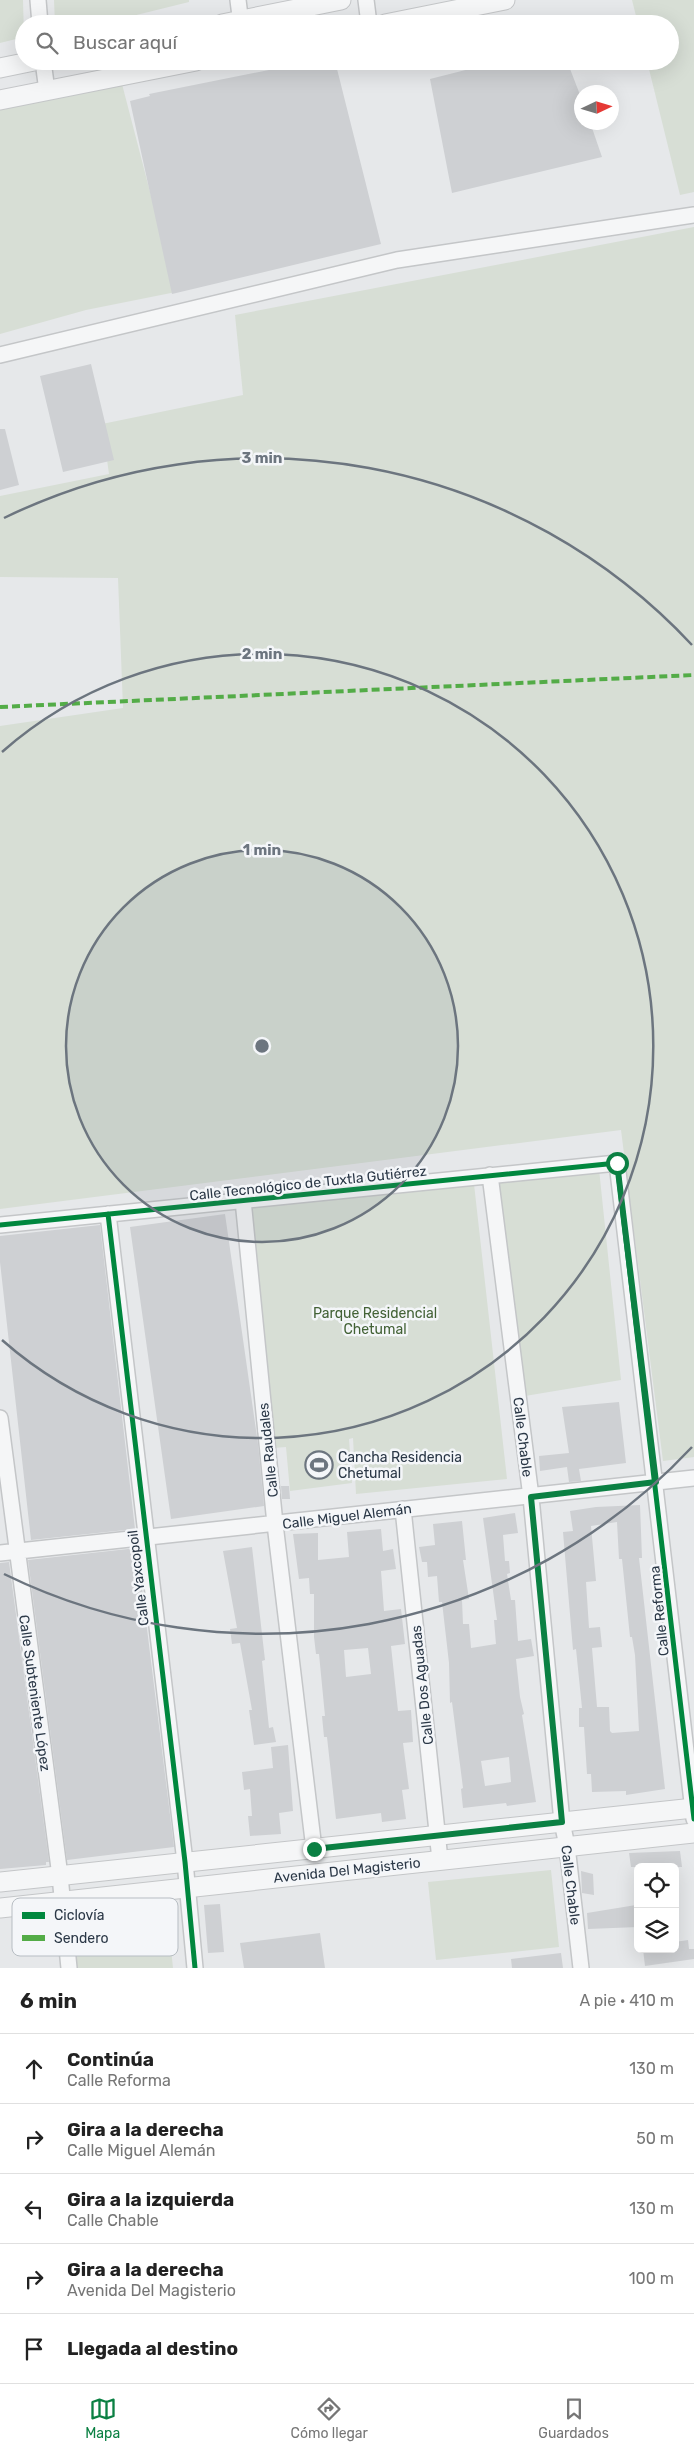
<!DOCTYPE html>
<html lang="es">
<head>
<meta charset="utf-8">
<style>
	body { margin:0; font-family:Rubik,sans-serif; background:#f2f2f2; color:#222 }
	.controls { position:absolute; right:15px; bottom:15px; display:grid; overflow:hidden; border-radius:8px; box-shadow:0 5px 20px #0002 }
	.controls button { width:45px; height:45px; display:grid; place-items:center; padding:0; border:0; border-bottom:1px solid #e0e0e0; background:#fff; color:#222; font:25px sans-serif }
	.compass { position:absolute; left:574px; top:85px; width:45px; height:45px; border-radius:50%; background:#fff; box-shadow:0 5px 20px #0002; rotate:86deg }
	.stop { position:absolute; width:15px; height:15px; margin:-11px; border:4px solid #0b8043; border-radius:50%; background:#fff }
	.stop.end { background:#0b8043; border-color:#fff; box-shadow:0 1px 5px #0008 }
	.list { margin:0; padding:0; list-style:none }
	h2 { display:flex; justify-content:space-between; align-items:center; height:65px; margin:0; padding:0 20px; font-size:21px }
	h2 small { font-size:16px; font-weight:400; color:#767676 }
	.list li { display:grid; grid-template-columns:32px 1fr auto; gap:15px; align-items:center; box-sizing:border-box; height:70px; padding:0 20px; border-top:1px solid #e0e0e0 }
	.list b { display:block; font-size:19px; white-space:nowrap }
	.list p { margin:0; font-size:16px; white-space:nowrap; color:#767676 }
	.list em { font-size:16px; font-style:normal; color:#767676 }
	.icon { flex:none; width:28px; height:28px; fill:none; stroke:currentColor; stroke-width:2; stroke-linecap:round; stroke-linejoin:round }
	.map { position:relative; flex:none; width:694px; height:1968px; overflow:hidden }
	.search { position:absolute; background:#fff; box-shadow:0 5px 20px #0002; left:15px; right:15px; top:15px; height:55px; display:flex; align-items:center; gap:12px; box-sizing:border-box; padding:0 18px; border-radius:28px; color:#767676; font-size:19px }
	.sheet { height:415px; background:#fff }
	nav { display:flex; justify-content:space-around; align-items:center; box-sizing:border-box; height:70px; border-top:1px solid #e0e0e0; background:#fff; font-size:14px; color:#767676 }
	nav a { display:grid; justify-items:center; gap:2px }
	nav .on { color:#0b8043 }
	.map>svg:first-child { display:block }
</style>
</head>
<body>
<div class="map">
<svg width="694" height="1968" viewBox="0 0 694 1968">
	<rect width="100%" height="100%" fill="#e6e8ea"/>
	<path fill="#d7ded5" d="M0,0H23L24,37L0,43Z
		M54,0H189V2L100,24H55Z
		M632,0H694V192L680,195L647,61H670V24H638Z
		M122,84L176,292L86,310L0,334V109Z
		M694,227V1457L663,1461L621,1130L0,1209V726L123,708L118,578L0,577V496L109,474L102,424L243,395L235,315Z
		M599,1169L621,1380L525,1396L497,1180Z
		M474,1184L507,1479L356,1494L353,1438L349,1439L352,1483L290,1491L286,1447L273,1448L248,1204Z
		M551,1870L559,1947L436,1960L428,1882Z
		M167,1909L173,1968H75L69,1918Z"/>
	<path fill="#ced0d3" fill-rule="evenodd" d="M314,61H335L381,244L172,294L130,101L150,96L149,94Z
		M501,61H567L582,100V122H590L602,157L452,193L430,79Z
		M91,364L114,460L63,472L40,376Z
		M0,429H5L19,485L0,490Z
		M225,1214L258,1444L264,1506L171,1519L130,1227Z
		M100,1225L135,1529L31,1540L0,1262V1236Z
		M619,1402L626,1463L579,1469L581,1481L569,1482L567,1467L540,1471L539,1456L569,1453L562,1407Z
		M281,1486H289L290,1499H282Z
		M640,1505L642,1558H639L665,1789L626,1795V1791L592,1792L591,1774H587L584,1727H579V1708H582L576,1649L573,1650L563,1532L573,1531L570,1511L596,1507ZM617,1522L619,1559H622L630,1637H632L635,1655L639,1731L612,1733L610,1731L609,1707H597L592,1648L602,1647L600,1627L589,1628L586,1582L596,1581L591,1526Z
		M515,1513L518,1533L503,1535L505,1561H509L510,1573L507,1574L511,1600H515L518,1641L531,1639L534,1656L516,1659L520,1697L524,1714L522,1715L536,1802L507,1806L506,1803L463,1808L461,1789L463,1788L452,1702L450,1703L449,1663L442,1602H439L437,1576L428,1577L427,1562H422L419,1547L435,1545L433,1524L462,1521L466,1560H463L469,1599L462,1600L463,1624H469L471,1648L496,1644L494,1620H497L483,1518ZM509,1757L511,1782L485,1786L481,1761Z
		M381,1529L383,1551L393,1549L396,1569L381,1571L384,1611L401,1609L405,1644L391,1646L398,1711L411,1710L413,1742L403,1743L409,1789L402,1790L406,1819L382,1822L381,1813L336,1819L327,1737H324L322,1716H325L319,1654H316L314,1637V1594H310L309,1578L299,1579L293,1534L318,1533V1560L349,1557L347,1532ZM368,1648L371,1674L346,1677L344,1650Z
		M252,1547L265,1660L262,1661L269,1728L273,1727L276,1742L254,1745L249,1710H252L240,1643L232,1644L230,1629L237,1628L223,1551Z
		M137,1548L174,1847L67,1860L28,1560Z
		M9,1562L49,1862H46V1865L0,1869V1563Z
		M288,1745L293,1811L279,1813L281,1834L250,1836L248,1816H252L250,1789L244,1790L242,1772L273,1768L271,1747Z
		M680,1851L682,1867H631L629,1853Z
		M581,1871L593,1874L594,1895L582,1893Z
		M220,1904L224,1952L208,1953L204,1905Z
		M636,1905L638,1927L588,1929L587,1913Z
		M320,1933L325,1968H244L240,1943Z
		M688,1940L689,1949H694V1959L645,1966L643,1949H675V1942Z
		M561,1953L563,1968H512L511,1959Z"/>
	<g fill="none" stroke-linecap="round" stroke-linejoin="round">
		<g stroke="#c4c6c8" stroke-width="18">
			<path id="minor" d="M38,0L40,24
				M238,0L241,24
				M366,0L369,24
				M43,61L47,91
				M0,355L397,260L694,215
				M490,1175L531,1497L562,1822L567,1846L581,1968
				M243,1200L275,1524L314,1849
				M108,1214L185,1862L195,1968
				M0,1225L617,1163L694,1819
				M0,1418L60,1876L69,1968
				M403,1509L440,1860
				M0,1553L694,1478"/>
		</g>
		<g stroke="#c4c6c8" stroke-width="21">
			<path id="tertiary" d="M222,24L341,0
				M385,24L505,0
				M0,68L34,61
				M0,100L196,61
				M0,1882L694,1808
				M0,1908L694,1833"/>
		</g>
		<use href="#minor" stroke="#f5f6f7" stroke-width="15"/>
		<use href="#tertiary" stroke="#f5f6f7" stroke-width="19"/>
		<path stroke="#53ac47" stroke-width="4" stroke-dasharray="8 4" stroke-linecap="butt" d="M0,707L694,675"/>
		<g stroke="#f4f6f9" stroke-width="8">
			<path id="cycleway" d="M108,1214L185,1862L195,1968
				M0,1225L617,1163L694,1819"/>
		</g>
		<use href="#cycleway" stroke="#00873e" stroke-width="5"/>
	</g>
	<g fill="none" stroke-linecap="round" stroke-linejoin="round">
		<path stroke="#0b8043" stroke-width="6" d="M314,1849L562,1822L531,1497L656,1482L617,1163"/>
	</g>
	<circle cx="262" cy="1046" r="196" fill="#6c757f" fill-opacity=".12"/>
	<g fill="none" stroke="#6c757f" stroke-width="2.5">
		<circle cx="262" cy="1046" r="196"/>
		<path d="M2 752A392 392 0 1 1 2 1340"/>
		<path d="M692 1447A588 588 0 0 1 4 1574M4 518A588 588 0 0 1 692 645"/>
	</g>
	<defs>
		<g id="stadium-ring" transform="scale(1.4375)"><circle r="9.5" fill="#f4f6f9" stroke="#6c757f" stroke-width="1.5"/><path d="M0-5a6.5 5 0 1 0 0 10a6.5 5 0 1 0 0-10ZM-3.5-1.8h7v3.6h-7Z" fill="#6c757f"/></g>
	</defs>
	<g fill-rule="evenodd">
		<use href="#stadium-ring" x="319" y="1465"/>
	</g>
	<g text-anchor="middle" stroke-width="5" stroke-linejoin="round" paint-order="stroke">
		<g font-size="14" fill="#2a3746" stroke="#f4f6f9">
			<text transform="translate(308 1183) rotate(-6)" y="5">Calle Tecnológico de Tuxtla Gutiérrez</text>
			<text transform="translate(523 1437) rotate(83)" y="5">Calle Chable</text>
			<text transform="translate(268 1450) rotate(-96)" y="5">Calle Raudales</text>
			<text transform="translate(347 1516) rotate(-7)" y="5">Calle Miguel Alemán</text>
			<text transform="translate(138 1578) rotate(-97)" y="5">Calle Yaxcopoil</text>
			<text transform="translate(659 1611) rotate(-96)" y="5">Calle Reforma</text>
			<text transform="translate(422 1685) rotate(-96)" y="5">Calle Dos Aguadas</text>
			<text transform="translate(35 1693) rotate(82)" y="5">Calle Subteniente López</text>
			<text transform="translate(347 1870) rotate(-6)" y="5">Avenida Del Magisterio</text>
			<text transform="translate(571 1885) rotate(83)" y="5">Calle Chable</text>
		</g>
		<g font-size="14" fill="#436236" stroke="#f4f6f9">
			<text x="375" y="1318">Parque Residencial<tspan x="375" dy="16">Chetumal</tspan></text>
		</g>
		<g font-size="14" fill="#2a3746" stroke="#f4f6f9" text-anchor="start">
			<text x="338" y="1462">Cancha Residencia<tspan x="338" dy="16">Chetumal</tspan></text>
		</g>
	</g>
	<rect x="12" y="1898" width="166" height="58" rx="8" fill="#f4f6f9" stroke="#b7bdc3" stroke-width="1"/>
	<rect x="22" y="1912" width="23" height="7" fill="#00873e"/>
	<rect x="22" y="1935" width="23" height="6" fill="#53ac47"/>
	<g font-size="14" fill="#2a3746">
		<text x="54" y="1920">Ciclovía</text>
		<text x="54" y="1943">Sendero</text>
	</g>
	<circle cx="262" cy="1046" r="8" fill="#6c757f" stroke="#f4f6f9" stroke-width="2.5"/>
	<g font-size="15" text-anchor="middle" font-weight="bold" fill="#6c757f" stroke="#f4f6f9" stroke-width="5" stroke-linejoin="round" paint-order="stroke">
		<text x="262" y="463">3 min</text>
		<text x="262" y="659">2 min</text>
		<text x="262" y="855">1 min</text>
	</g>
</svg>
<div class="controls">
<button><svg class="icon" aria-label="locate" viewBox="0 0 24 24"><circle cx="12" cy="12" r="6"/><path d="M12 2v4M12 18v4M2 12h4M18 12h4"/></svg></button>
<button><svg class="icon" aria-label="layers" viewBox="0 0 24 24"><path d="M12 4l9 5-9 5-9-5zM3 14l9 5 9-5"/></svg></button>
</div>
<svg class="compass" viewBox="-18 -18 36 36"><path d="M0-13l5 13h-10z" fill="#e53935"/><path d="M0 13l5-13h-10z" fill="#767676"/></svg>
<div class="stop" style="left:617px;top:1163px"></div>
<div class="stop end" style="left:314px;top:1849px"></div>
<div class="search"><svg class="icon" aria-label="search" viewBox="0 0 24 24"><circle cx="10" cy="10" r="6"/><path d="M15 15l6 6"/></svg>Buscar aquí</div>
</div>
<section class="sheet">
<h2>6 min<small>A pie · 410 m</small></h2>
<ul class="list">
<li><svg class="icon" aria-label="ahead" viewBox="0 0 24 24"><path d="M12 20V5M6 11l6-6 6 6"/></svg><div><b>Continúa</b><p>Calle Reforma</p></div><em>130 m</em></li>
<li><svg class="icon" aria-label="right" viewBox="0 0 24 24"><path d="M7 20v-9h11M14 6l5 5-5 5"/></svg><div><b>Gira a la derecha</b><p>Calle Miguel Alemán</p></div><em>50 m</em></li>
<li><svg class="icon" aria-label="left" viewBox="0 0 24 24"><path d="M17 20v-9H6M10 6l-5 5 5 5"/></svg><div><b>Gira a la izquierda</b><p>Calle Chable</p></div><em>130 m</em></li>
<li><svg class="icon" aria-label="right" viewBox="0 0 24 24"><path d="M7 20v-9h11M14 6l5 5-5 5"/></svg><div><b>Gira a la derecha</b><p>Avenida Del Magisterio</p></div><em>100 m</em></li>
<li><svg class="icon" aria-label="arrive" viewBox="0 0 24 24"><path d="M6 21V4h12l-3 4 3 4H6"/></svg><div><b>Llegada al destino</b></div></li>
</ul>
</section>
<nav>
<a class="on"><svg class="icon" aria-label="map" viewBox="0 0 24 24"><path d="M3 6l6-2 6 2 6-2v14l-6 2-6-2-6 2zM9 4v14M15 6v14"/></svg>Mapa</a>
<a><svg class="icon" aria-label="directions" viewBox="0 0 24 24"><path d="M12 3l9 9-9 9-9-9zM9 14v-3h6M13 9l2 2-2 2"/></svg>Cómo llegar</a>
<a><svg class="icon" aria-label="saved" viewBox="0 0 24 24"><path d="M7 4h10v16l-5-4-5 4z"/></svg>Guardados</a>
</nav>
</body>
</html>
